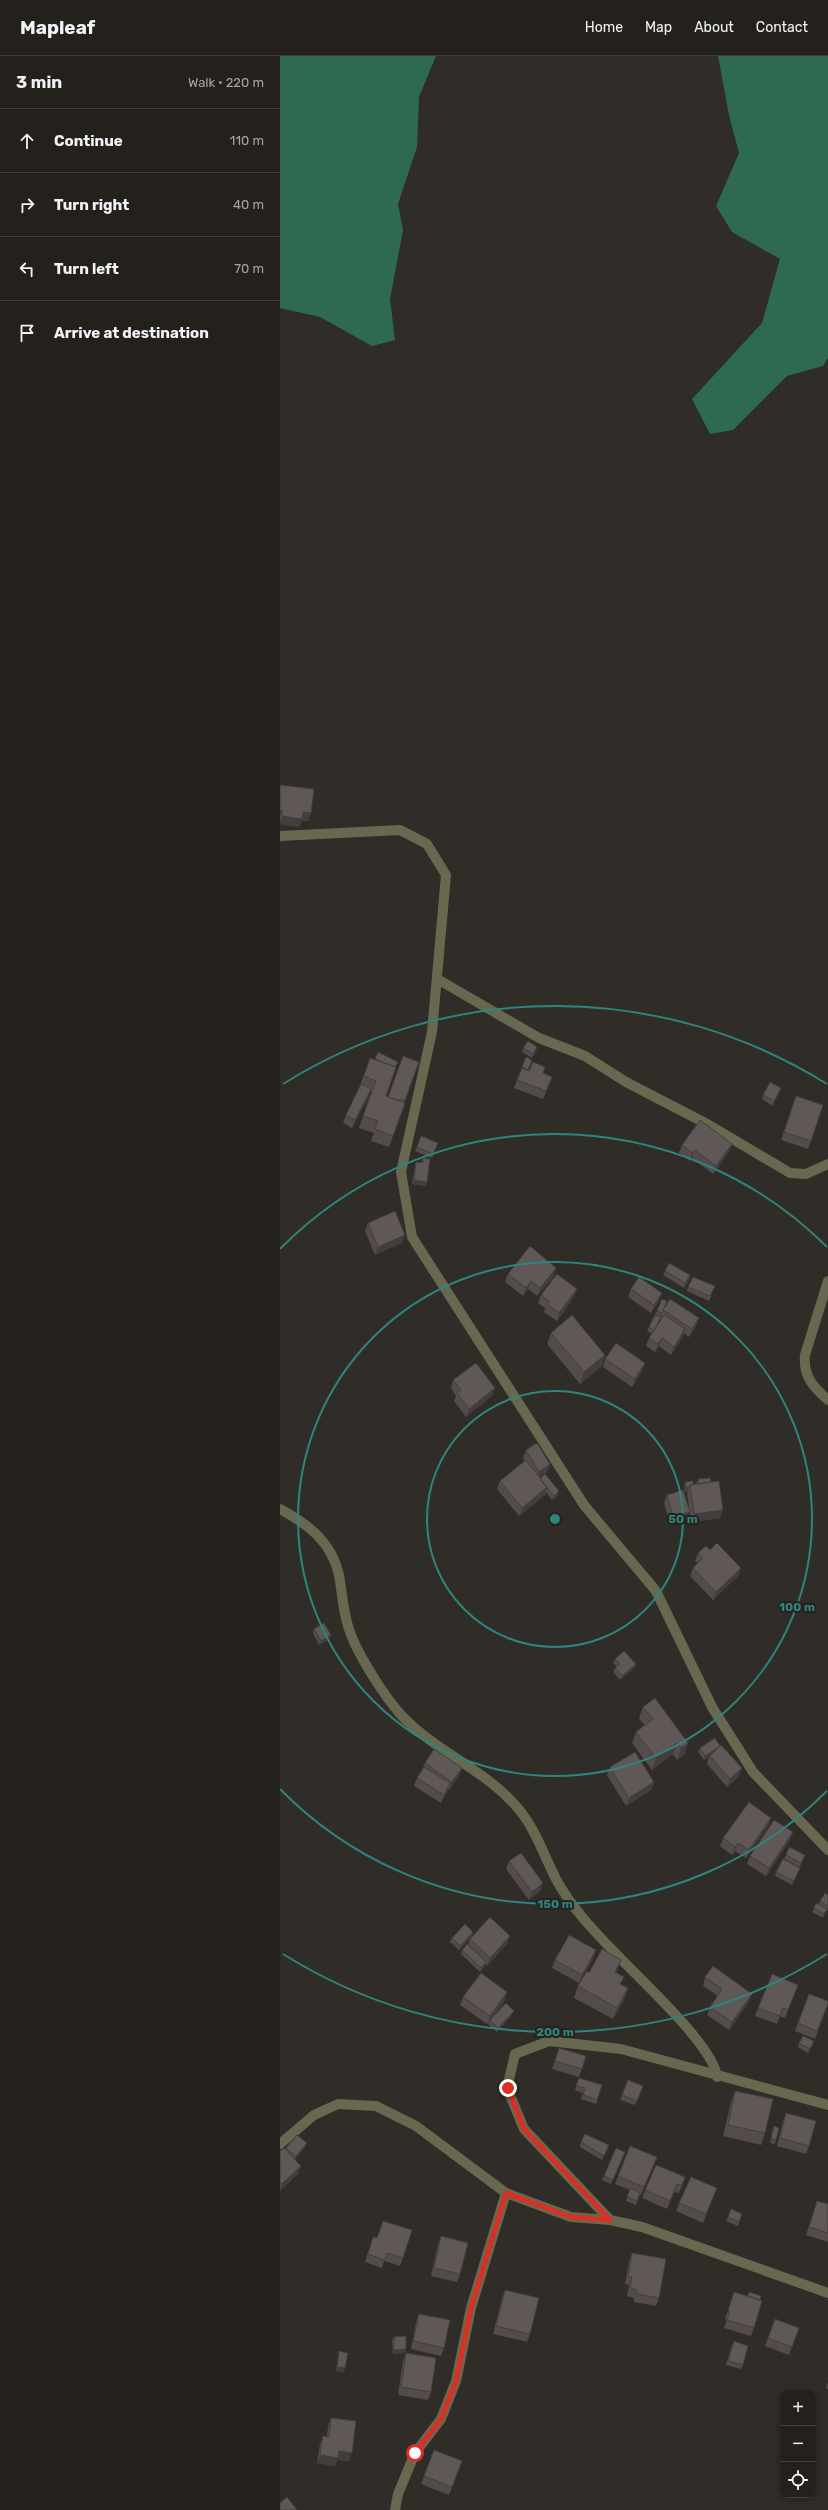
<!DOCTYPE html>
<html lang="en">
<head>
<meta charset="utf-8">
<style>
	body { margin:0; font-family:Rubik,sans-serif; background:#2c2926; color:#f1f3f6 }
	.controls { position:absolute; right:12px; bottom:12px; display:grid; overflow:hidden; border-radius:8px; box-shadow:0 2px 10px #0003 }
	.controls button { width:36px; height:36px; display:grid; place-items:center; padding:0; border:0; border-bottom:1px solid #413e3b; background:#24211d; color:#f1f3f6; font:20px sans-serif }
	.stop { position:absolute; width:12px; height:12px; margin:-9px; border:3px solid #d93025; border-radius:50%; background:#fff }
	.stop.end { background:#d93025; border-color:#fff; box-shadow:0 1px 4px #0008 }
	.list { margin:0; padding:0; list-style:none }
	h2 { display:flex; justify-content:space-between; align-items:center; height:52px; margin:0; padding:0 16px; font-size:17px }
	h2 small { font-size:13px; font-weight:400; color:#a3a3a4 }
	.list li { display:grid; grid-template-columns:26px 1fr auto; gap:12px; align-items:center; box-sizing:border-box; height:64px; padding:0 16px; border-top:1px solid #413e3b }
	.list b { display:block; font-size:15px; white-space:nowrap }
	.list em { font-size:13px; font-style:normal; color:#a3a3a4 }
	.icon { flex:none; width:22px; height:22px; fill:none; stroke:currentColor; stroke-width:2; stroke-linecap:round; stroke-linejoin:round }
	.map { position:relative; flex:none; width:548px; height:2454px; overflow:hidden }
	header { display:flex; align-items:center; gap:24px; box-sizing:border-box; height:56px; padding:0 20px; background:#24211d; border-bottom:1px solid #413e3b }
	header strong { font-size:19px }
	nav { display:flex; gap:22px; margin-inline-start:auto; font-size:14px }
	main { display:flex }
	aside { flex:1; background:#24211d }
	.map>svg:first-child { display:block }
</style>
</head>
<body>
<header>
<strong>Mapleaf</strong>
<nav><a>Home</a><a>Map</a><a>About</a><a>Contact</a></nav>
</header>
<main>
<aside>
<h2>3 min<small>Walk · 220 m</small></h2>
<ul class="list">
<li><svg class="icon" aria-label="ahead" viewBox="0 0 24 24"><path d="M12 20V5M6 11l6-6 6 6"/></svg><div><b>Continue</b></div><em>110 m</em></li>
<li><svg class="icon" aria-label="right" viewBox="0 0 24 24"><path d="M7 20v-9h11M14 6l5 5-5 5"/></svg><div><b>Turn right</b></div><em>40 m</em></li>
<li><svg class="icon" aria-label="left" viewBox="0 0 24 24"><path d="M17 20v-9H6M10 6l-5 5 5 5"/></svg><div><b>Turn left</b></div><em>70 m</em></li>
<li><svg class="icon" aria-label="arrive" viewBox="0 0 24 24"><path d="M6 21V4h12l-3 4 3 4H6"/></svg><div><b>Arrive at destination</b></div></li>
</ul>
</aside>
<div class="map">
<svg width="548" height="2454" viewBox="0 0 548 2454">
	<rect width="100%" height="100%" fill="#302c27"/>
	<path fill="#2d6a51" d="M0,0H156L139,41L137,91L118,148L123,174L110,243L115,284L92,290L40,261L0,252Z
		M438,0H548V302L543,310L507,320L453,374L430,378L412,343L482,267L500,203L452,176L436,150L459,97L449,59Z"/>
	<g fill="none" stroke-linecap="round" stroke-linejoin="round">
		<path stroke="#686851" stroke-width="10" d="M0,780L120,774L147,788L166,819L152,976L121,1116L132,1181L304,1449L376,1535L432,1651L473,1716L548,1794
			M159,924L259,982L305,1000L346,1026L429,1069L510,1117L526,1118L548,1108
			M548,1225L525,1299C523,1320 533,1331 548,1344
			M0,1453C29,1469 51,1485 59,1519C62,1536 63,1554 68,1570C75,1595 105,1642 123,1661C157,1696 205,1714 236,1750C255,1771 264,1800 277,1825C293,1854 317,1878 340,1902C363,1926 434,1991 437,2021
			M0,2088L34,2059L58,2048L96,2050L136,2070L226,2137L291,2161L330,2164L362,2171L548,2237
			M330,2164L244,2073L227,2032L235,1998L269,1985L341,1993L548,2049
			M115,2454L118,2438L135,2397L161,2363L176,2325L191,2252L226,2137"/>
	</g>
	<path fill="#534c4b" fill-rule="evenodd" d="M0,729L31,757L28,765L22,764L19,771L0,768Z
		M257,991L256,995L252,1002L242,996L243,992Z
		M90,1002L116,1011L106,1040L108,1041L139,1006L124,1047H125L109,1091L91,1085L94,1077L79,1072L91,1036H90L88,1042L72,1072L63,1067L66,1059L79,1032Z
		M252,1004L248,1015L263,1017L272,1021L263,1043L234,1032L242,1011Z
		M501,1032L499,1037L492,1050L482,1043L483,1039Z
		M516,1040L531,1085L528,1093L501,1084Z
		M158,1087L152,1102L135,1095L137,1091Z
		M452,1088L449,1096L433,1118L412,1102L410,1105L399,1097L402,1089Z
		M143,1102L147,1126L146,1130L132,1128L135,1110L136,1106H142Z
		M88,1167L122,1187L95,1199L85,1175Z
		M276,1212L274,1220L257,1240L248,1233L243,1240L225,1226L228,1218Z
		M385,1215L410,1219L409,1224L404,1232L383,1219Z
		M435,1230L429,1245L407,1235L408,1231Z
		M351,1233L379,1245L371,1257L348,1241Z
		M261,1239L294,1241L277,1265L264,1256L265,1252L258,1247Z
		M382,1243L383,1254L419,1262L416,1270L409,1281L404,1277L403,1281L391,1299L379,1290L375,1296L366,1290L369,1282L372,1278L367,1275L375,1259ZM383,1254L380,1263H382L376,1272Z
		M271,1277L325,1299L321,1311L300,1328L267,1288Z
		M325,1303L365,1307L362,1315L352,1331L323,1311Z
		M173,1324L212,1340L186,1361L174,1345L176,1340L171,1332Z
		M246,1394L270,1408L267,1416L260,1421L278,1440L272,1444L266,1436L265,1439L239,1460L217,1433L220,1425L244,1405L243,1402Z
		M418,1423L431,1426L440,1462L411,1466L407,1437L408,1435L405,1436L404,1430L405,1426L414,1429L416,1428Z
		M387,1439L407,1464L390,1469L384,1447Z
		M418,1497L461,1512L458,1520L433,1544L410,1520L413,1512L418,1507L415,1505Z
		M34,1573L51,1579L49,1583L39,1589L33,1577Z
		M335,1603L356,1608L354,1612L340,1624L333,1616L335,1612L337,1611L333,1607Z
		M363,1651L408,1687L404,1699L397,1704L393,1698L372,1714L352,1687L356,1676L364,1669L359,1662Z
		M440,1690L462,1712L459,1720L447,1731L427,1708L429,1700L424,1704L418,1696L420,1692Z
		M145,1707L182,1712L179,1720L169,1734L168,1733L161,1747L134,1730L137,1722L142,1714Z
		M330,1711L374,1726L371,1734L346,1750L327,1719Z
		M491,1762L488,1770L466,1802L455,1795L452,1799L440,1790L443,1782Z
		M510,1784L486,1820L467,1808L470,1800Z
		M506,1799L523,1803L520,1811L504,1803Z
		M229,1805L260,1835L249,1844L226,1813Z
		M520,1812L512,1829L495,1820L496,1816Z
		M548,1839V1855L546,1854L543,1862L532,1856L534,1852L539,1848L540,1845Z
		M193,1876L192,1880L179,1894L170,1886L172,1882Z
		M190,1883L227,1888L207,1910L206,1908L205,1910L200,1916L181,1898L182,1894L188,1889Z
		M316,1894L313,1902L299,1927L272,1912L275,1904Z
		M337,1917L341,1929L344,1944L333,1963L294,1942L298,1930Z
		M425,1921L472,1938L469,1946L449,1974L427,1959L430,1951L438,1940L423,1930Z
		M515,1937L505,1962L500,1960L497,1968L475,1960L478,1952Z
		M529,1938L548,1948L535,1983L515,1975Z
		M183,1941L225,1944L213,1961L232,1959L217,1976L208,1968L209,1966L207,1968L180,1949Z
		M519,1987L532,1989L528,1997L518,1991Z
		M279,1992L306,2000L299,2021L272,2013Z
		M299,2022L322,2029L316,2048L301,2043L303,2037L295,2034Z
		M348,2024L363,2030L355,2049L340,2044Z
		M455,2035L485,2077L481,2089L443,2080L451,2046Z
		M506,2057L529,2090L526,2098L497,2090L503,2065Z
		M494,2070L496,2084L495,2088L490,2087L492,2075Z
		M301,2086L327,2093L322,2104L300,2091Z
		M27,2087L25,2091L15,2103L18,2118L0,2135V2095L5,2093L6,2092Z
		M336,2092L345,2096L331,2128L322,2124Z
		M377,2101L361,2139L360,2138L356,2149L346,2145L350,2134L335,2128L338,2120Z
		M405,2121L399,2137L394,2136L387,2153L362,2142L365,2134Z
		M437,2132L423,2167L396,2155L399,2147Z
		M537,2145L548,2148V2186L526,2179Z
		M462,2158L458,2170L446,2165L448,2161Z
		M103,2165L123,2202L120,2210L104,2205L102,2212L85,2206L93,2181L97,2182Z
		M161,2180L180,2218L177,2226L151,2220L158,2188Z
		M352,2197L379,2242L376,2250L354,2246V2242L347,2240L349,2229L345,2228L349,2205Z
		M225,2234L250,2278L247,2286L213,2278L222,2242Z
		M454,2236L467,2240L469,2236L474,2272L471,2280L444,2272L447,2264L445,2263Z
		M139,2258L164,2292L161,2300L131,2293L136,2266Z
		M495,2263L519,2272L509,2299L485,2290Z
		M114,2281L125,2297L113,2298L112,2285Z
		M452,2289L463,2309L461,2313L446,2309Z
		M59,2295L64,2316L56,2315L58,2300Z
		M126,2297L151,2336L148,2344L118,2339L123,2305Z
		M548,2326V2333L546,2332Z
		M51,2362L69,2405L57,2404L55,2410L37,2407L40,2388L43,2380L47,2381L48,2370Z
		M154,2394L182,2405L169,2439L141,2428Z"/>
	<path fill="#433e3d" d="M0,754H2L0,761Z
		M23,756L31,757L28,765L22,764L19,771L0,768V764L2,760Z
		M257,991L256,995L252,1002L253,998Z
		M501,1032L499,1037L492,1050L494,1045Z
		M91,1033L88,1042L72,1072L75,1064Z
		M452,1088L449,1096L433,1118L436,1110Z
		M415,1094L412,1102L410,1105L412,1097Z
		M134,1124L147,1126L146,1130L132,1128Z
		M125,1179L122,1187L95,1199L98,1191Z
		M276,1212L274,1220L257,1240L260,1232Z
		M410,1219L409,1224L404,1232L405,1227Z
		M251,1225L248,1233L243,1240L246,1232Z
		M297,1233L294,1241L277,1265L279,1257Z
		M382,1237L379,1245L371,1257L374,1249Z
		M419,1262L416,1270L409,1281L412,1273Z
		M405,1273L403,1281L391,1299L394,1291Z
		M382,1282L379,1290L375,1296L378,1288Z
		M325,1299L321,1311L300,1328L304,1316Z
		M365,1307L362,1315L352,1331L355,1323Z
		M215,1332L212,1340L186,1361L189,1353Z
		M270,1408L267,1416L256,1424L259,1416Z
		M267,1431L265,1439L239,1460L242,1452Z
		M409,1431L408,1435L405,1436L406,1432Z
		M279,1435L278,1440L272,1444L274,1440Z
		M443,1454L440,1462L411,1466L414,1458Z
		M410,1456L407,1464L390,1469L393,1461Z
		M461,1512L458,1520L433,1544L436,1536Z
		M51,1579L49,1583L39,1589L41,1585Z
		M356,1608L354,1612L340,1624L342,1620Z
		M397,1687L393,1698L372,1714L376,1702Z
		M408,1687L404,1699L397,1704L401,1692Z
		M440,1690L439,1694L424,1704L425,1700Z
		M182,1712L179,1720L169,1734L172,1726Z
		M462,1712L459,1720L447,1731L450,1723Z
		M374,1726L371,1734L346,1750L349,1742Z
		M170,1727L167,1736L161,1747L164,1739Z
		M491,1762L488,1770L466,1802L469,1794Z
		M513,1776L510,1784L486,1820L489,1812Z
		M458,1787L455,1795L452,1799L455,1791Z
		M263,1827L260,1835L249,1844L252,1836Z
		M193,1876L192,1880L179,1894L180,1890Z
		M230,1880L227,1888L207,1910L210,1902Z
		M316,1894L313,1902L299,1927L302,1919Z
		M341,1904L337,1916L331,1927L335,1916Z
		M206,1906L205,1910L200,1916L201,1912Z
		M348,1932L344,1944L333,1963L337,1952Z
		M227,1936L225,1944L207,1968L210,1960Z
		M472,1938L469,1946L449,1974L452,1966Z
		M234,1955L232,1959L217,1976L218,1972Z
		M27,2087L25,2091L14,2104L16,2100Z
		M377,2101L374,2109L361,2139L364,2131Z
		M21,2110L18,2118L0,2135V2132L2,2128Z
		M437,2132L434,2140L423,2167L426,2158Z
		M126,2293L125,2297L113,2298L114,2294Z
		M57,2311L65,2312L64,2316L56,2315Z
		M59,2395L72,2397L69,2405L57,2404L55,2410L37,2407L40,2399Z"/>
	<path fill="#605857" stroke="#433e3d" d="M0,729L34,733L31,757L23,756L22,763L2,760V754H0Z
		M248,985L257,991L253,998L243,992Z
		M98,996L118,1006L115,1011L95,1003Z
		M123,1000L139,1006L125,1044L120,1043L119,1045L108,1041Z
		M246,1001L252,1004L248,1014L242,1011Z
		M90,1002L116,1011L106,1040L125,1047L113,1080L95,1073L98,1065L83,1060L96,1025L84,1020Z
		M253,1006L265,1011L263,1017L272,1021L266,1035L237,1024L242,1012L249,1015Z
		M490,1026L501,1032L494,1045L483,1039Z
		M81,1028L91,1033L75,1064L66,1059Z
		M516,1040L543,1049L531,1085L504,1076Z
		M420,1064L452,1088L436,1110L415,1094L412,1097L402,1089Z
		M141,1080L158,1087L153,1098L137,1091Z
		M143,1102L150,1103L147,1126L134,1124L136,1106L143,1107Z
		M115,1155L125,1179L98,1191L88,1167Z
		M250,1190L276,1212L260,1232L251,1225L246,1232L228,1218Z
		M389,1207L410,1219L405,1227L385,1215Z
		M277,1218L297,1233L279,1257L267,1248L269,1245L261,1239Z
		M359,1221L382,1237L374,1249L351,1233Z
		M413,1221L435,1230L430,1240L408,1231Z
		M382,1243L387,1245L382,1257L377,1255Z
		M390,1243L419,1262L412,1273L383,1254Z
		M292,1259L325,1299L304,1316L271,1277Z
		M375,1259L381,1261L374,1274L369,1271Z
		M384,1259L405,1273L394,1291L382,1282L378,1288L369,1282Z
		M336,1287L365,1307L355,1323L325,1303Z
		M196,1307L215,1332L189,1353L177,1337L181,1334L173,1324Z
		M257,1387L270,1408L259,1416L246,1394Z
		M246,1404L267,1431L242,1452L220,1425Z
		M265,1418L279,1435L274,1440L260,1423Z
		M430,1422L431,1426L418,1428V1423Z
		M413,1425V1429H410L409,1431L406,1432L405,1426Z
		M439,1425L443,1454L414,1458L410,1429Z
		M403,1434L410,1456L393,1461L387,1439Z
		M437,1487L461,1512L436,1536L413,1512L423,1502L418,1497L426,1490L430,1494Z
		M44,1567L51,1579L41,1585L34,1573Z
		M344,1595L356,1608L342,1620L335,1612L340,1608L335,1603Z
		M375,1642L408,1687L401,1692L397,1687L376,1702L356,1676L373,1663L363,1651Z
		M435,1682L440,1690L425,1700L420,1692Z
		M441,1689L462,1712L450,1723L430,1700Z
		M154,1693L182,1712L172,1726L145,1707Z
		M355,1696L374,1726L349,1742L330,1711Z
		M144,1711L170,1727L164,1739L137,1722Z
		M469,1746L491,1762L469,1794L458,1787L455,1791L443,1782Z
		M494,1764L513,1776L489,1812L470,1800Z
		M509,1791L525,1799L521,1807L506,1799Z
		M241,1797L263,1827L252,1836L229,1805Z
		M503,1803L520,1812L514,1825L496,1816Z
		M545,1837L548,1839V1850L540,1845Z
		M536,1847L547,1853L544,1858L534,1852Z
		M210,1861L230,1880L210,1902L190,1883Z
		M185,1868L193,1876L180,1890L172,1882Z
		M289,1879L316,1894L302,1919L275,1904Z
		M187,1888L206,1906L201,1912L182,1894Z
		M322,1893L341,1904L335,1916L344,1921L340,1928L348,1932L337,1952L298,1930L307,1915L309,1917Z
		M433,1910L472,1938L452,1966L430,1951L442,1933L425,1921Z
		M201,1917L227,1936L210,1960L183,1941Z
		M492,1918L518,1929L508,1954L503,1952L500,1960L478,1952Z
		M529,1938L548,1945V1948L537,1975L518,1967Z
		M226,1947L234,1955L218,1972L210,1964Z
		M523,1980L534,1985L530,1993L519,1987Z
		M279,1992L306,2000L302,2013L275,2005Z
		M299,2022L322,2029L317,2044L303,2039L305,2032L296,2030Z
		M348,2024L363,2030L357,2045L342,2039Z
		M455,2035L493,2043L485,2077L448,2069Z
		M506,2057L536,2065L529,2090L500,2082Z
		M494,2070L499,2072L496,2084L491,2083Z
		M305,2078L329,2089L324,2100L301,2086Z
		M17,2079L27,2087L16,2100L6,2092Z
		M350,2090L377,2101L364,2131L338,2120Z
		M4,2092L21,2110L2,2128L0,2126V2095Z
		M336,2092L345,2096L333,2124L324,2120Z
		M376,2109L405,2121L402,2129L397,2128L390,2145L365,2134Z
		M411,2121L437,2132L426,2158L399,2147Z
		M351,2132L360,2137L357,2145L347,2140Z
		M537,2145L548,2148V2177L529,2171Z
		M451,2153L462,2158L459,2166L448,2161Z
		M103,2165L132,2174L123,2202L107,2197L105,2204L88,2198L93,2181L97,2182Z
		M161,2180L188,2187L180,2218L154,2212Z
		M352,2197L386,2203L379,2242L357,2238V2234L350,2232L352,2221L348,2220Z
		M225,2234L259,2242L250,2278L216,2270Z
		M454,2236L482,2245L474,2272L447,2264L450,2256L448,2255Z
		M469,2236L481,2240L480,2244L468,2240Z
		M139,2258L170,2264L164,2292L133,2285Z
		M495,2263L519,2272L512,2291L488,2282Z
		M126,2280V2293L114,2294V2281Z
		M454,2285L468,2290L463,2309L448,2305Z
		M59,2295L68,2297L65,2312L57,2311Z
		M126,2297L156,2302L151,2336L121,2331Z
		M51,2362L76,2365L72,2397L59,2395L58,2402L40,2399L43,2380L49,2381Z
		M154,2394L182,2405L172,2431L144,2420Z
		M7,2441L17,2454H0V2447Z"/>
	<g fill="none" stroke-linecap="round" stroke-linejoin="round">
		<path stroke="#d93025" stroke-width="5" d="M135,2397L161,2363L176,2325L191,2252L226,2137L291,2161L330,2164L244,2073L228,2032"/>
	</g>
	<g fill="none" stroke="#2e857e" stroke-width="2">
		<circle cx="275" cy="1463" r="128"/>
		<circle cx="275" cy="1463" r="257"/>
		<path d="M547 1735A385 385 0 0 1 0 1733M0 1193A385 385 0 0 1 547 1191"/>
		<path d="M547 1898A513 513 0 0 1 3 1898M3 1028A513 513 0 0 1 547 1028"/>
	</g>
	<circle cx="275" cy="1463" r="6" fill="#2e857e" stroke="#26221e" stroke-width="2"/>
	<g font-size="12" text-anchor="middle" font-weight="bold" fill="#2e857e" stroke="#26221e" stroke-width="4" stroke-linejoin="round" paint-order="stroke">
		<text x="403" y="1467">50 m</text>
		<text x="517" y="1555">100 m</text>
		<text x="275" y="1852">150 m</text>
		<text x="275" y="1980">200 m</text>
	</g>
</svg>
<div class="controls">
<button>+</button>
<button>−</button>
<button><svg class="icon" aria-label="locate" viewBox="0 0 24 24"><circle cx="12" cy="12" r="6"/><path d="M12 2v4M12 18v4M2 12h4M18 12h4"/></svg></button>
</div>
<div class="stop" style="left:135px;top:2397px"></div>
<div class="stop end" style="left:228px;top:2032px"></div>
</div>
</main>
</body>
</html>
